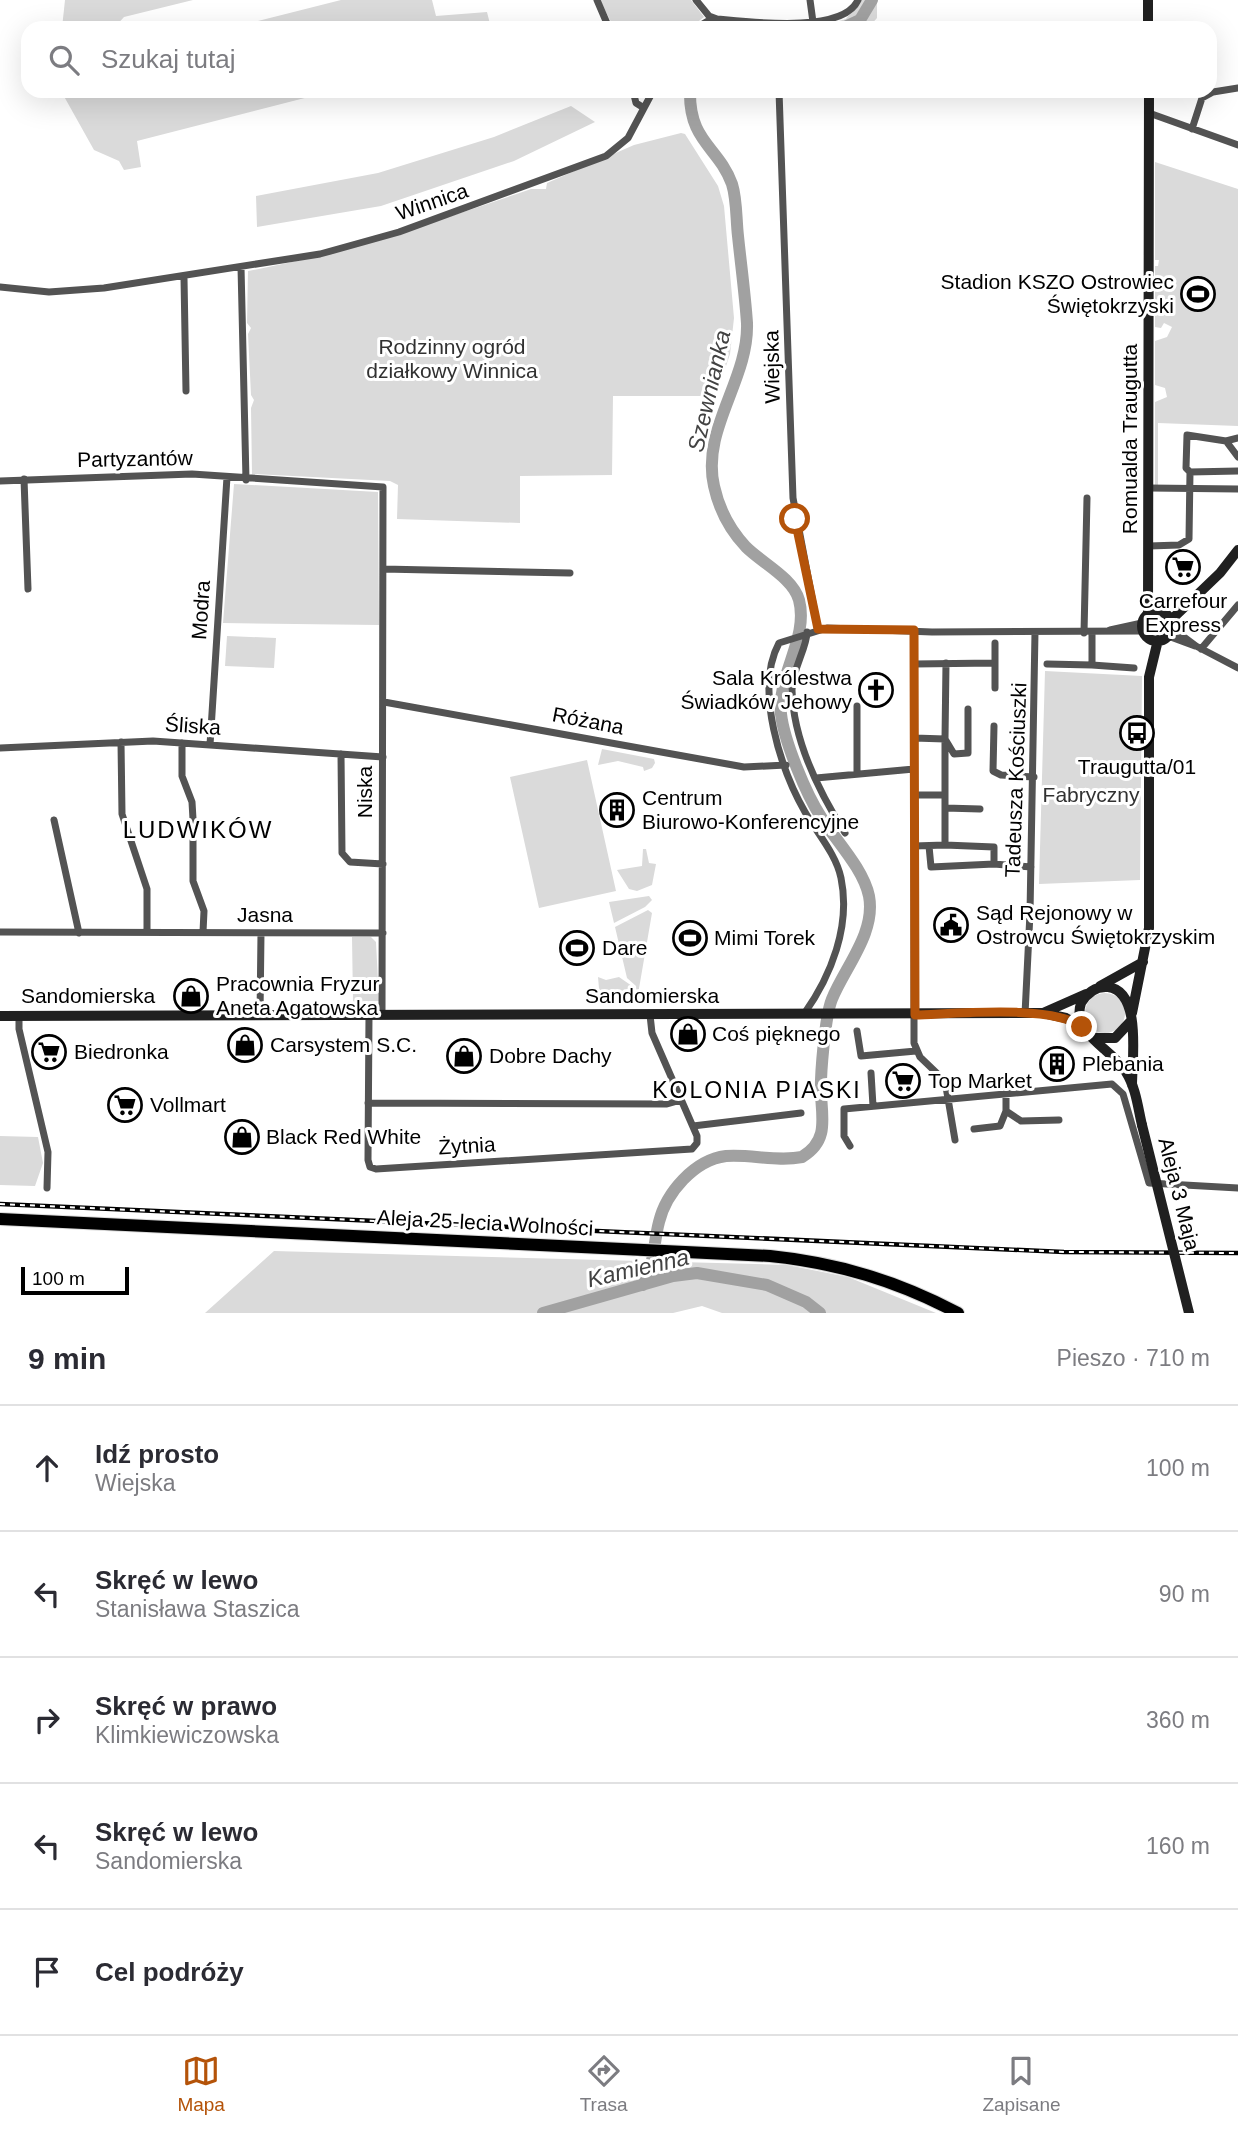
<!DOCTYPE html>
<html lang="pl">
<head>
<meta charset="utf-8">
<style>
	body { margin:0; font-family:Helvetica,sans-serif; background:#f2f2f3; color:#2b2b33 }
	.scale { position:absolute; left:21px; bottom:18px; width:108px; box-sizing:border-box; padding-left:7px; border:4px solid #000; border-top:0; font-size:19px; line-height:24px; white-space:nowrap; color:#000; -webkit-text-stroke:5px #fff; paint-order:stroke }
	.stop { position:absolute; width:21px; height:21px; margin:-16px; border:5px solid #b45309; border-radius:50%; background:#fff }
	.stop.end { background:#b45309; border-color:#fff; box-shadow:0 2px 7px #0008 }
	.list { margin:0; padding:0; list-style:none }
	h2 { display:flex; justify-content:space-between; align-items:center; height:91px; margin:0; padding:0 28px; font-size:30px }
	h2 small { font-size:23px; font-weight:400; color:#7c7c81 }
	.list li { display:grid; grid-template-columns:46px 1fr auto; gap:21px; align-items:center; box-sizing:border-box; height:126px; padding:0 28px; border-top:2px solid #e1e1e2 }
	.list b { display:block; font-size:26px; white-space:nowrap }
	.list p { margin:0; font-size:23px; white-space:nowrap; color:#7c7c81 }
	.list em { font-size:23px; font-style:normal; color:#7c7c81 }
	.icon { flex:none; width:38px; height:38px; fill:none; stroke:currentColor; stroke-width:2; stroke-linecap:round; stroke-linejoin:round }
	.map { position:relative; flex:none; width:1238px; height:1313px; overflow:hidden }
	.search { position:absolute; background:#fff; box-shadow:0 7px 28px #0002; left:21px; right:21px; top:21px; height:77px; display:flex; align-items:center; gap:18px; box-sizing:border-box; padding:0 24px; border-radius:21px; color:#7c7c81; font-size:26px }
	.sheet { height:721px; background:#fff }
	nav { display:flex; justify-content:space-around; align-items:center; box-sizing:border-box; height:98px; border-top:2px solid #e1e1e2; background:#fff; font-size:19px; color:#7c7c81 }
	nav a { display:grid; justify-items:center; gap:4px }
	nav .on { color:#b45309 }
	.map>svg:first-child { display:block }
</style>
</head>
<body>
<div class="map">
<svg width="1238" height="1313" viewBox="0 0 1238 1313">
	<rect width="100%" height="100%" fill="#fff"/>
	<path fill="#dadada" d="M65,0H193L124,17L114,28H62Z
		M341,0H432L436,16L487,12L491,28H230Z
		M600,0H691L704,17L690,28H614Z
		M860,0H877V18L868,28H719L714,24L833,23L846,19Z
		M61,91H332L137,141L141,167L124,170L119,161L94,150Z
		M571,106L595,122L514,161L381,206L257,227L256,196L378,173L494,137Z
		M681,133L685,134L718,186L724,206L734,318L730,354L716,396H613L612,475L520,476V523L397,519L398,485L390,481L252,474L251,408L254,400L251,395L248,334L251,328L247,323L248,271C346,253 437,221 531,189H546L547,183L634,145Z
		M1155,162L1238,189V426L1158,423V486L1155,485V402L1167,397L1165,388L1155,385V341L1167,337L1172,327L1164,323L1161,328L1155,327V266H1158L1159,260H1155Z
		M234,484L378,492L379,625L223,623Z
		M1147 626a10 10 0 1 1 20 0a10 10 0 1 1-20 0Z
		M227,636L276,638L274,668L225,666Z
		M1045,671L1142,676L1140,880L1039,884Z
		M602,749L654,759L655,763L652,768L644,771L643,767L618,761L598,765Z
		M587,760L616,891L539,908L510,777Z
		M643,849H646L649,863L656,864L652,885L637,891L629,889L617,870L642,866Z
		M649,896L652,900L645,907L614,923L609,902Z
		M648,910L652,913L637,1000L636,986L627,978L615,927Z
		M352,937H371L376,942L379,1001L353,1002Z
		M598,977L606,980L619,977L632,986L634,1000H600Z
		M1085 1013a20 20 0 1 1 40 0a20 20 0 1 1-40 0Z
		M0,1136L38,1137L43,1163L35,1186L0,1185Z
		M274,1251L787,1265L848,1277L936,1313H722L702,1306L673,1313H205Z"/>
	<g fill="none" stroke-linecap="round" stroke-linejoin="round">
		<path stroke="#a1a1a1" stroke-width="12" d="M843,28L860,20L872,0
			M643,1285C655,1264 653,1245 659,1222C666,1193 694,1160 726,1156C751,1154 777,1162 802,1157C827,1142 823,1122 821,1096C820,1076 825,1016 832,999C845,967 876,933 869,896C863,868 836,841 821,817C806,794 784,741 781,714C777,675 809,638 799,600C793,578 762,563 746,547C730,530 719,509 714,486C701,429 749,380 747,323C745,294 741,265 738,236C736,219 737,200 732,184C718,146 689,142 690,91
			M543,1313L673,1276L697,1273L767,1285L806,1302L820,1313"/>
		<g stroke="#dbdbdb" stroke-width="14">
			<path id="primary" d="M0,1219L770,1256C838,1263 897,1281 958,1313"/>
		</g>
		<path stroke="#535353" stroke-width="7" d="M597,0L609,28
			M696,0L709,16L717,19C750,22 843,34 858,0
			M810,0L813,22
			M696,28L713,18
			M633,91L636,103L644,108
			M779,91L793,498L818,629
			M1149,113L1238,145
			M1192,129L1202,98L1213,92L1238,88
			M241,267L246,480
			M184,278L186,391
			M0,287L49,292L104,288L320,254L399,232L606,156L628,138L653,91
			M1226,441L1238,438
			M1190,472L1186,468L1187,435L1226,441L1238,457
			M24,479L28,589
			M0,481L192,474L383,487L382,1015
			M1149,488L1238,489
			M1149,546L1179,545L1189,539L1190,472L1238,471
			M383,569L570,573
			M1172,628L1196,646L1238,668
			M914,630V1043L920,1057L945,1081L955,1140
			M1110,630L1142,623
			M807,632C807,648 792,670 792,690C793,739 819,792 845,833
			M1084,633L1087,498
			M1168,636L1195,646
			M1201,649L1238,605
			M946,663L945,739L954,754L968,753V709
			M995,663V643
			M914,664L995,663V688
			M1047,664L1092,665V633
			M1092,665L1134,668
			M384,702L744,767L786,765
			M857,706V773
			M994,726L993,771L1001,775L1034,777
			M914,738L945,739V845L914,846
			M121,742L122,814L147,889V932
			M182,743V776L192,802L193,819V881L204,911L203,932
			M210,745L227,477
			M0,748L153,741L383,757
			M341,754L342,853L350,862L383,864
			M816,778L914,769
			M914,795H945
			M945,808L980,809
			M54,820L79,933
			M945,845L994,847V864L1031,867
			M929,846L931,867L994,864
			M0,932L383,933
			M804,1014C831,976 851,926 841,878C836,854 817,833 805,812C781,770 754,689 779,643L827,628L932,632L1143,631
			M1025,1014L1030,913L1035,632
			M19,1015V1029L48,1152L47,1188
			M260,1015L261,933
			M369,1015L368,1160L370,1167L376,1169L692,1149L697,1143V1136L652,1033L650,1015
			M857,1031L861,1056L916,1051
			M871,1073L873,1106
			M1006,1093V1111L1021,1121L1059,1120
			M368,1103L667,1104L681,1100
			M693,1126L801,1113
			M974,1129L1000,1126L1006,1111
			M850,1146L844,1136V1109L1112,1084L1123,1094L1149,1183L1238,1188"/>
		<path stroke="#202020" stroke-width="10" d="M1148,0V28
			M1142 626a15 15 0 1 1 30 0a15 15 0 1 1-30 0Z
			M1148,613L1149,91
			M1171,620L1220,573L1238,550
			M1100,986L1143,962
			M1043,1013L1086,994
			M1132,1013L1149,928V677L1158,640
			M0,1016L1043,1013L1066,1018L1082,1027
			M1094,1038H1115L1131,1021
			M1132,1085C1132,1060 1142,991 1108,987C1096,986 1087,993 1081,1003C1071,1035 1112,1048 1126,1072C1136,1088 1138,1108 1142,1125"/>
		<use href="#primary" stroke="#000" stroke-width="12"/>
		<g stroke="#000" stroke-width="4.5">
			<path id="rail" d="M0,1204L1064,1252L1238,1253"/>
		</g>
		<use href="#rail" stroke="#fff" stroke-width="2" stroke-dasharray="5" stroke-linecap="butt"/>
		<path stroke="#202020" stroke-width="10" d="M1142,1125L1189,1313"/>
	</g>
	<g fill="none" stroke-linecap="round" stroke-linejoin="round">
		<path stroke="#b45309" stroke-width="9" d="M795,519L818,629L914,630L915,1015C954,1014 1053,1004 1082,1027"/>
	</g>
	<defs>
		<g id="stadium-ring" transform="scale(1.75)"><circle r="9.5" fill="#fff" stroke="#000" stroke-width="1.5"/><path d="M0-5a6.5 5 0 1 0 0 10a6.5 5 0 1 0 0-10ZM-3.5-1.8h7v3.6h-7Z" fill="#000"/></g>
		<g id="supermarket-ring" transform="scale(1.75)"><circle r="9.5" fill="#fff" stroke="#000" stroke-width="1.5"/><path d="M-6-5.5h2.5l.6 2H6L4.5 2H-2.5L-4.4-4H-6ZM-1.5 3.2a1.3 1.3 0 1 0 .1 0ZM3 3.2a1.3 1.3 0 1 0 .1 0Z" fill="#000"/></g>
		<g id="church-ring" transform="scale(1.75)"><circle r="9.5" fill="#fff" stroke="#000" stroke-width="1.5"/><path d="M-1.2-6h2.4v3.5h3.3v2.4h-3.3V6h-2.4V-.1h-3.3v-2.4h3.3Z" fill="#000"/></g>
		<g id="bus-ring" transform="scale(1.75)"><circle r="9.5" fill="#fff" stroke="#000" stroke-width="1.5"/><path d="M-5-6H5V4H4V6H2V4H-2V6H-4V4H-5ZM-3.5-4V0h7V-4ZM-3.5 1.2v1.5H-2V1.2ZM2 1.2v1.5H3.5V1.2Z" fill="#000"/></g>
		<g id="building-ring" transform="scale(1.75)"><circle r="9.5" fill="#fff" stroke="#000" stroke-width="1.5"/><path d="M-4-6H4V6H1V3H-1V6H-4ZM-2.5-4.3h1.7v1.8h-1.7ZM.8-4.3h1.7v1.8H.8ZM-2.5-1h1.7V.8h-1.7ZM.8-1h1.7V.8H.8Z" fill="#000"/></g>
		<g id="civic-ring" transform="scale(1.75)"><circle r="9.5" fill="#fff" stroke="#000" stroke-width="1.5"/><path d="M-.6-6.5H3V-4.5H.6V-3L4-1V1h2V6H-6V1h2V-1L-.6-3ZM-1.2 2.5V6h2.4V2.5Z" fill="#000"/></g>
		<g id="shop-ring" transform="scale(1.75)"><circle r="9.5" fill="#fff" stroke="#000" stroke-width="1.5"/><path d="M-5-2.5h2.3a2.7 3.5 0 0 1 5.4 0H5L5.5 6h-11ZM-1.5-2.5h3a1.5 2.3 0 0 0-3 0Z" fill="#000"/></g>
	</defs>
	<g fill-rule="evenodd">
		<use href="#stadium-ring" x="1198" y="294"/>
		<use href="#supermarket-ring" x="1183" y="567"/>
		<use href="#church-ring" x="876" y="690"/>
		<use href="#bus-ring" x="1137" y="733"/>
		<use href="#building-ring" x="617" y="810"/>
		<use href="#civic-ring" x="951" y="925"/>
		<use href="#stadium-ring" x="690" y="938"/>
		<use href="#stadium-ring" x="577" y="948"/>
		<use href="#shop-ring" x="191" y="996"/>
		<use href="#shop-ring" x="688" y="1034"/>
		<use href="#shop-ring" x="245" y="1045"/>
		<use href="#supermarket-ring" x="49" y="1052"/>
		<use href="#shop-ring" x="464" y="1056"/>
		<use href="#building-ring" x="1057" y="1064"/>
		<use href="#supermarket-ring" x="903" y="1081"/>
		<use href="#supermarket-ring" x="125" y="1105"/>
		<use href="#shop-ring" x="242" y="1137"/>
	</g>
	<g text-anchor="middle" stroke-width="6" stroke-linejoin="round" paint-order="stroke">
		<g font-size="21" fill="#000" stroke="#fff">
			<text transform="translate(432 202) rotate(-19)" y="7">Winnica</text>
			<text transform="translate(772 367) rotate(-91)" y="7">Wiejska</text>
			<text transform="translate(1130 439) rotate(-90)" y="7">Romualda Traugutta</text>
			<text transform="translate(135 459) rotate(-1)" y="7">Partyzantów</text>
			<text transform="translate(201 610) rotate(-86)" y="7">Modra</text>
			<text transform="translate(588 721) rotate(11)" y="7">Różana</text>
			<text transform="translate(193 726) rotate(4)" y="7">Śliska</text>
			<text transform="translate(1016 780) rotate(-88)" y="7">Tadeusza Kościuszki</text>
			<text transform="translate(365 792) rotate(-90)" y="7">Niska</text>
			<text x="265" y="922">Jasna</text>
			<text x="88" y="1003">Sandomierska</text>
			<text x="652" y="1003">Sandomierska</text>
			<text transform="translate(467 1146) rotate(-3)" y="7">Żytnia</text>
			<text transform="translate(1179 1194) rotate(76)" y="7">Aleja 3 Maja</text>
			<text transform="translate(485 1223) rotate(3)" y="7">Aleja 25-lecia Wolności</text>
		</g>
		<g font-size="21" fill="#000" stroke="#fff" text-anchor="start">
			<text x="1174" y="289" text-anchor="end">Stadion KSZO Ostrowiec<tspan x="1174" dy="24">Świętokrzyski</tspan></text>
			<text x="1183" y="608" text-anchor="middle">Carrefour<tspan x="1183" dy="24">Express</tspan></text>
			<text x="852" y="685" text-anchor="end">Sala Królestwa<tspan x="852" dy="24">Świadków Jehowy</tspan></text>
			<text x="1137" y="774" text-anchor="middle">Traugutta/01</text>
			<text x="642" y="805">Centrum<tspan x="642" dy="24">Biurowo-Konferencyjne</tspan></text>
			<text x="976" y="920">Sąd Rejonowy w<tspan x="976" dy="24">Ostrowcu Świętokrzyskim</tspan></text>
			<text x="714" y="945">Mimi Torek</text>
			<text x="602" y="955">Dare</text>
			<text x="216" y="991">Pracownia Fryzur<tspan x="216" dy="24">Aneta Agatowska</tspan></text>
			<text x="712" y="1041">Coś pięknego</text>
			<text x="270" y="1052">Carsystem S.C.</text>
			<text x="74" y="1059">Biedronka</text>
			<text x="489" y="1063">Dobre Dachy</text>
			<text x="1082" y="1071">Plebania</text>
			<text x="928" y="1088">Top Market</text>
			<text x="150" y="1112">Vollmart</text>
			<text x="266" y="1144">Black Red White</text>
		</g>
		<g font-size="21" fill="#313131" stroke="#fff">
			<text x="452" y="354">Rodzinny ogród<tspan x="452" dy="24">działkowy Winnica</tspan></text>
			<text x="1091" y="802">Fabryczny</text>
		</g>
		<g font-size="23" font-style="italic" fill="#424242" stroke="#fff">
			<text transform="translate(709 391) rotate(-77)" y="8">Szewnianka</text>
			<text transform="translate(638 1268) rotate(-13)" y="8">Kamienna</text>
		</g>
		<g font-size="23" letter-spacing="2" fill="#000" stroke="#fff">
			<text x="757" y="1098">KOLONIA PIASKI</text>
		</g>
		<g font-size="24" letter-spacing="2" fill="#000" stroke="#fff">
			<text x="198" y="838">LUDWIKÓW</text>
		</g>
	</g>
</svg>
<div class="scale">100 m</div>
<div class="stop" style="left:795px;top:519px"></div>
<div class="stop end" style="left:1082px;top:1027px"></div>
<div class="search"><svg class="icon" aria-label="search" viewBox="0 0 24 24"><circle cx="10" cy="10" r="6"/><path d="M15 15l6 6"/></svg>Szukaj tutaj</div>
</div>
<section class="sheet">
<h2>9 min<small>Pieszo · 710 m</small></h2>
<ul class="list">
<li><svg class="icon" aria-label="ahead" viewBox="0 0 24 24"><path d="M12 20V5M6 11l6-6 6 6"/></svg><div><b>Idź prosto</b><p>Wiejska</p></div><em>100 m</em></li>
<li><svg class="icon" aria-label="left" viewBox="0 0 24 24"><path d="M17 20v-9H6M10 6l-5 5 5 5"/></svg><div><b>Skręć w lewo</b><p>Stanisława Staszica</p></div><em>90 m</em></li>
<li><svg class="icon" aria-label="right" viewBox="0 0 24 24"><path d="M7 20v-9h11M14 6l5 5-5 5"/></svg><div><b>Skręć w prawo</b><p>Klimkiewiczowska</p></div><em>360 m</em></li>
<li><svg class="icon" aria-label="left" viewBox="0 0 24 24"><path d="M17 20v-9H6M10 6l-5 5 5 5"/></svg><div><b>Skręć w lewo</b><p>Sandomierska</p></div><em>160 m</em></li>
<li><svg class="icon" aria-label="arrive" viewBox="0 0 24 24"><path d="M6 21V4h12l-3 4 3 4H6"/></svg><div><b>Cel podróży</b></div></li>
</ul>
</section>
<nav>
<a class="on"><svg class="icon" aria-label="map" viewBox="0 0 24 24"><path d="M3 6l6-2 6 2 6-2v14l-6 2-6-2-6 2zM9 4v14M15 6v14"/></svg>Mapa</a>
<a><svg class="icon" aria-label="directions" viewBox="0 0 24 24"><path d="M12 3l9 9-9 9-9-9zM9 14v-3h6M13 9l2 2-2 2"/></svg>Trasa</a>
<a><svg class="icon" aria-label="saved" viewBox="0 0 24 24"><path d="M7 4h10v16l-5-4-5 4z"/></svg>Zapisane</a>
</nav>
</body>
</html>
